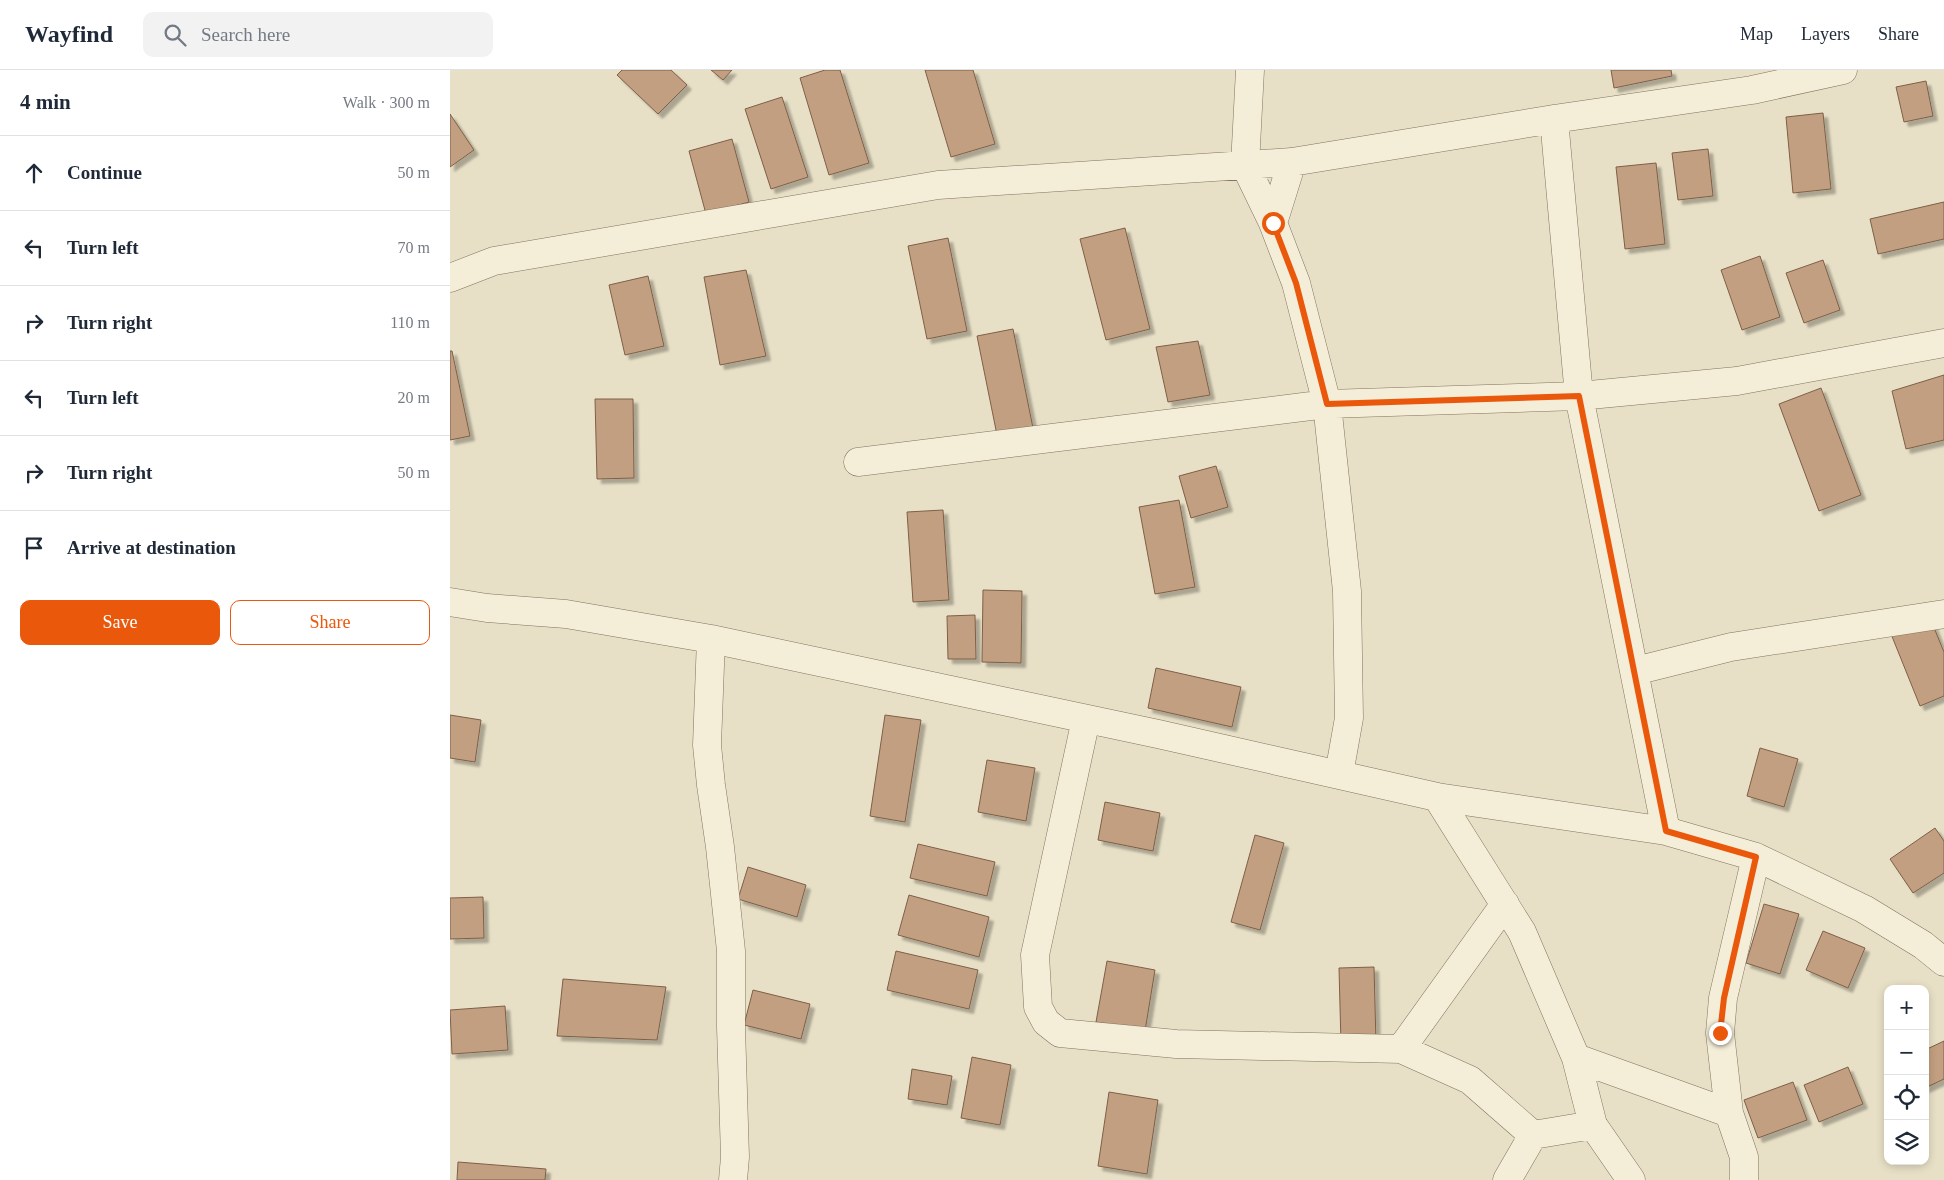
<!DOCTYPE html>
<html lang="en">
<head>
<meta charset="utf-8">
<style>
	body { margin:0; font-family:Georgia,serif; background:#f2f2f3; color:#1f2937 }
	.controls { position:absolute; right:15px; bottom:15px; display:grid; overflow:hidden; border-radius:10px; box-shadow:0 2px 8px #0003 }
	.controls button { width:45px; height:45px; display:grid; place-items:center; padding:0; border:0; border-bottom:1px solid #e0e1e3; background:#fff; color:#1f2937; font:25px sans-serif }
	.stop { position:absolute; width:15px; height:15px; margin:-11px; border:4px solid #ea580c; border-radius:50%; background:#fff }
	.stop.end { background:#ea580c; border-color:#fff; box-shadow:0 1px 5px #0008 }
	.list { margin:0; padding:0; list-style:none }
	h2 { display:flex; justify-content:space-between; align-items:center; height:65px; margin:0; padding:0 20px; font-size:21px }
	h2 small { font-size:16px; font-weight:400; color:#747a83 }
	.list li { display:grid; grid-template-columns:32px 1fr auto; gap:15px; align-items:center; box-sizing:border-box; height:75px; padding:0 20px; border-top:1px solid #e0e1e3 }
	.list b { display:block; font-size:19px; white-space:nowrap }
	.list em { font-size:16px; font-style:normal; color:#747a83 }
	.actions { display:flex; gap:10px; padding:15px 20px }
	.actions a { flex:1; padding:11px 0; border:1px solid #ea580c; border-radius:10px; text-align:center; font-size:18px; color:#ea580c }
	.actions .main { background:#ea580c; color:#fff }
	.icon { flex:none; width:28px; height:28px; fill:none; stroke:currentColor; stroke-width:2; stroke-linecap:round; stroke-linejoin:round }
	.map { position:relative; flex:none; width:1494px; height:1110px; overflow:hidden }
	header { display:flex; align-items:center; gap:30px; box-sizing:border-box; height:70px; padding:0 25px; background:#fff; border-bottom:1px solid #e0e1e3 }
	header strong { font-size:24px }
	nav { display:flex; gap:28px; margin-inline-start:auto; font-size:18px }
	.search { width:350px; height:45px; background:#f2f2f3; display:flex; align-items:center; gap:12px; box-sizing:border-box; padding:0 18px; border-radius:10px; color:#747a83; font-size:19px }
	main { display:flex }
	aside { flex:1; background:#fff }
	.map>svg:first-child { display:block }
</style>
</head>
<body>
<header>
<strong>Wayfind</strong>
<div class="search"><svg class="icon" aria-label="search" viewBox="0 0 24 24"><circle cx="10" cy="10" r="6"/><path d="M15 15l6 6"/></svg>Search here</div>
<nav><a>Map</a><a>Layers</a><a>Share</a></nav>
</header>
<main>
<aside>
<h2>4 min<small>Walk · 300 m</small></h2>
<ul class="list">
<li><svg class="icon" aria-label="ahead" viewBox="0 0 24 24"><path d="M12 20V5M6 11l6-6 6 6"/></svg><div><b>Continue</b></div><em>50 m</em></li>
<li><svg class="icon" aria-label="left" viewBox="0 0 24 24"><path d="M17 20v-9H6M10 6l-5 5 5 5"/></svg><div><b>Turn left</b></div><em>70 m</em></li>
<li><svg class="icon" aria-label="right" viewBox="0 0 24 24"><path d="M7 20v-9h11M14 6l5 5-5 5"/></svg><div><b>Turn right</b></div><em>110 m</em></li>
<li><svg class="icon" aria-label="left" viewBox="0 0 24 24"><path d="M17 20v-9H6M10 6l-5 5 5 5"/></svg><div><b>Turn left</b></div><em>20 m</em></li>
<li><svg class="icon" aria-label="right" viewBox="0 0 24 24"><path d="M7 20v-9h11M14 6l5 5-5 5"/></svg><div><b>Turn right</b></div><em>50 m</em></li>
<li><svg class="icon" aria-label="arrive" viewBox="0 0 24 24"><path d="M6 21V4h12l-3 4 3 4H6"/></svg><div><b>Arrive at destination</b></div></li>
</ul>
<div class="actions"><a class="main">Save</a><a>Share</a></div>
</aside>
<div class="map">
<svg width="1494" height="1110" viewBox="0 0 1494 1110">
	<defs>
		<filter id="shadow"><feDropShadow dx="4.5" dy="4.5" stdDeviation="1" flood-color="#0004"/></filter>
	</defs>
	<rect width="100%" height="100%" fill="#e8e0c6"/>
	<path fill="#c29f80" stroke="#7e5f47" filter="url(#shadow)" d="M172,0H221L237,15L208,44L167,5Z
		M261,0H282L273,10Z
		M375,0H390L419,93L379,105L350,8Z
		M475,0H523L545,74L501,87Z
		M1161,0H1221L1222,6L1164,18Z
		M1476,11L1483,46L1454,52L1446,17Z
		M332,27L358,107L321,119L295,39Z
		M1373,43L1381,119L1343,123L1336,47Z
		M0,44L24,80L0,97Z
		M282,69L299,132L256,144L239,81Z
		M1258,79L1263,126L1228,130L1222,83Z
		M1206,93L1215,174L1175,179L1166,97Z
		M1494,132V169L1428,184L1420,149Z
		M675,158L700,259L656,270L630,169Z
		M498,168L517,261L477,269L458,176Z
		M1310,186L1330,247L1292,260L1271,200Z
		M1373,190L1390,240L1354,253L1336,203Z
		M296,200L316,286L270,295L254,207Z
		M198,206L214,276L175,285L159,215Z
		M563,259L583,358L547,365L527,266Z
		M748,271L760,325L718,332L706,277Z
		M0,281H2L20,366L0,370Z
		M1494,305V370L1456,379L1442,321Z
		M1371,318L1411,425L1369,441L1329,334Z
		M145,329H183L184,408L147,409Z
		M766,396L778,437L741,448L729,406Z
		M729,430L745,517L705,524L689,437Z
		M493,440L499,530L463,532L457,442Z
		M533,520L572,521L571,593L532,592Z
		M525,545L526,589H498L497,546Z
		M1480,548L1494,582V626L1470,636L1441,564Z
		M706,598L791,617L782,657L698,638Z
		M0,645L31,650L25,692L0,688Z
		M435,645L471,650L455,752L420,746Z
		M1310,678L1348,689L1334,737L1297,726Z
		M537,690L585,698L576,751L528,742Z
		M655,732L710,743L703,781L648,770Z
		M1485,758L1494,771V803L1463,823L1440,789Z
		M805,765L834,773L810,860L781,852Z
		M468,774L545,792L537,826L460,808Z
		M298,797L356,815L347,847L288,829Z
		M459,825L539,847L529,887L448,865Z
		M33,827L34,868L0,869V828Z
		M1314,834L1349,844L1330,904L1296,893Z
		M1373,861L1415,878L1398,918L1356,900Z
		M446,881L528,900L519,939L437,920Z
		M657,891L705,900L695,961L646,952Z
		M924,897L926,973L891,974L889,898Z
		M113,909L216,917L207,970L107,966Z
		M303,920L360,934L351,969L294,955Z
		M55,936L58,980L2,984L0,940Z
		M1494,971V1009L1475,1018V980Z
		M522,987L561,995L550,1055L511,1048Z
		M1398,997L1413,1034L1369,1052L1354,1015Z
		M462,999L502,1006L497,1035L458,1029Z
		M1343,1012L1357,1050L1308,1068L1294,1030Z
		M659,1022L708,1030L697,1104L648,1096Z
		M8,1092L96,1099L95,1110H7Z"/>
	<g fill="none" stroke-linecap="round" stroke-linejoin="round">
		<g stroke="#82735e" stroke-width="29">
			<path id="minor" d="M800,0L795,95L823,153L846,213L877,334L897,521L899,648L889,704
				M1104,49L1129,326L1216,761
				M823,153L842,92
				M0,208L44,191L488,115L842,92L1104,49L1302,20L1393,0
				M408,392L877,334L1129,326L1287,311L1494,273
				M0,532L37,538L116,544L261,569L708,664L987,727L1216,761L1306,787L1414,839L1473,875L1494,892
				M261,569L257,675L261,715L270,777L281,881V957L285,1087L283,1110
				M1185,601L1281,577L1494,544
				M636,649L585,885L588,937L596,952L610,963L726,974L951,979L1020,1010L1083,1065
				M987,727L1072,862L1126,988L1143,1055L1181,1110
				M951,979L1055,834
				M1126,988L1279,1043
				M1057,1110L1083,1065L1143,1055
				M1294,1110V1087L1279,1043L1270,963L1273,928L1306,787"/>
		</g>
		<use href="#minor" stroke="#f4edd8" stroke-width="28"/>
	</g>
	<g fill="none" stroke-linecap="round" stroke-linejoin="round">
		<path stroke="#ea580c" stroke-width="6" d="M823,153L846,213L877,334L1129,326L1216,761L1306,787L1274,928L1270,963"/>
	</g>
</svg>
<div class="controls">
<button>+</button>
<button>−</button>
<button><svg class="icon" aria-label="locate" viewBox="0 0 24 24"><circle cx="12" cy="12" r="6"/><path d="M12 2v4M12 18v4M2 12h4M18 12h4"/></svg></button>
<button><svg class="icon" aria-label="layers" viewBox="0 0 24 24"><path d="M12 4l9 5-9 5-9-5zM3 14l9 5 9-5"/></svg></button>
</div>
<div class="stop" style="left:823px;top:153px"></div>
<div class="stop end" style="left:1270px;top:963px"></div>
</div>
</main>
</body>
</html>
